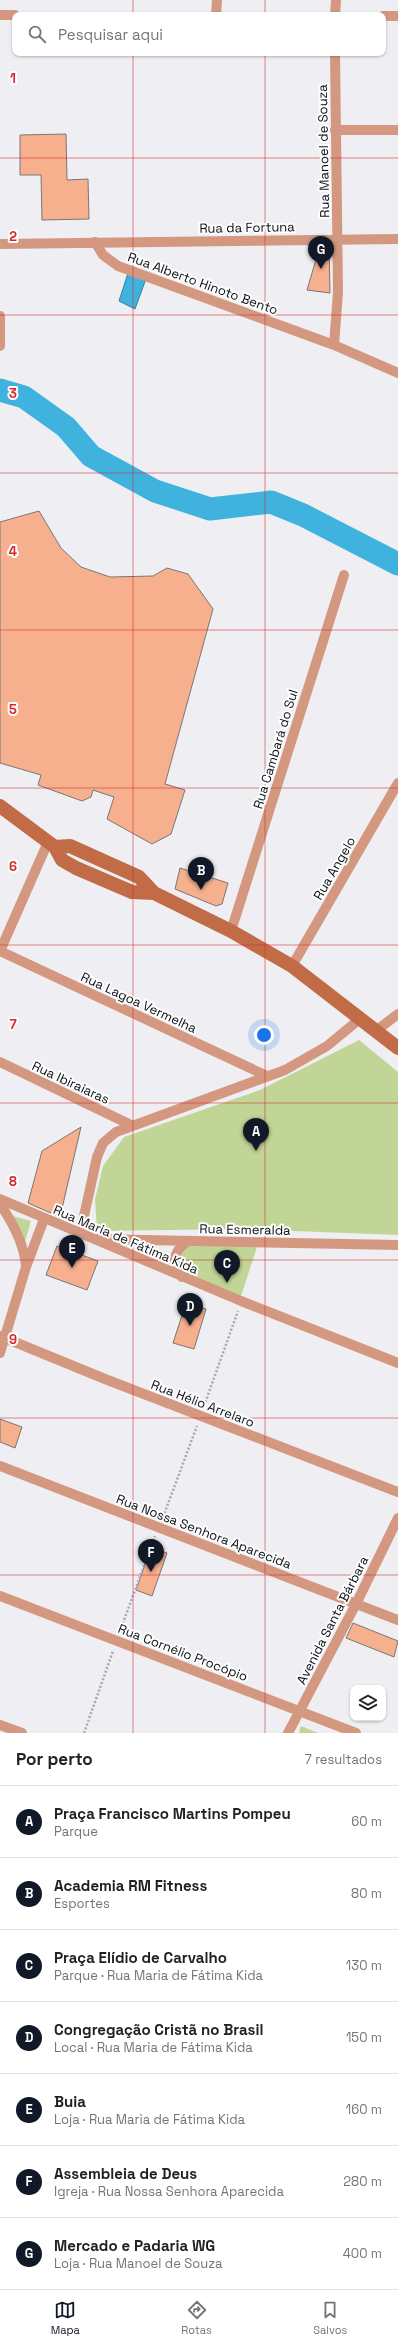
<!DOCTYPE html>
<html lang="pt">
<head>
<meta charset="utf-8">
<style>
	body { margin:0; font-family:"Space Grotesk",sans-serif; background:#f6f6f6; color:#202124 }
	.controls { position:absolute; right:12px; bottom:12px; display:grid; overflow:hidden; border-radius:8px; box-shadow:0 1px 3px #0004 }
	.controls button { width:36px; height:36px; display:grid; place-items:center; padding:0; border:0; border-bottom:1px solid #e0e0e0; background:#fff; color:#202124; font:20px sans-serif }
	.you { position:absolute; left:264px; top:1035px; width:14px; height:14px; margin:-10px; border:3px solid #fff; border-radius:50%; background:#1a73e8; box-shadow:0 0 0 6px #1a73e833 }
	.badge { display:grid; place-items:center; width:26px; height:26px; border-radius:50%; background:#111827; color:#fff; font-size:13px; font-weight:700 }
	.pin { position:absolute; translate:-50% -33px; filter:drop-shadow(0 1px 2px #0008) }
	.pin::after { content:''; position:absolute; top:21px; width:14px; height:12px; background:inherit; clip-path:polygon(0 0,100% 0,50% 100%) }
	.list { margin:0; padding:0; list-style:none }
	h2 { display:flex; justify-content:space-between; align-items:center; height:52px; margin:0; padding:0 16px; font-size:17px }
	h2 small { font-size:13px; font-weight:400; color:#757577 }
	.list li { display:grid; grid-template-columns:26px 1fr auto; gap:12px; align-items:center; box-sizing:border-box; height:72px; padding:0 16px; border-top:1px solid #e0e0e0 }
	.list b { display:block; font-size:15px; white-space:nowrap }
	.list p { margin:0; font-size:13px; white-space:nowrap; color:#757577 }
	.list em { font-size:13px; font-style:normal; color:#757577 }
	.icon { flex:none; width:22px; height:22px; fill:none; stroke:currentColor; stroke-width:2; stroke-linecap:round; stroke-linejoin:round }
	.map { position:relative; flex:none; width:398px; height:1733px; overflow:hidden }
	.search { position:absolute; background:#fff; box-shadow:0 1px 3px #0004; left:12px; right:12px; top:12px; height:44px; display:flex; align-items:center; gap:10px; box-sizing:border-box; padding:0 14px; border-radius:8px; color:#757577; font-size:15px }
	.sheet { height:556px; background:#fff }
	nav { display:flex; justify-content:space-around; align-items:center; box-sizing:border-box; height:56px; border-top:1px solid #e0e0e0; background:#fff; font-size:11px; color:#757577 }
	nav a { display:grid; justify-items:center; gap:2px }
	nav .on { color:#111827 }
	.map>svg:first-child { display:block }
</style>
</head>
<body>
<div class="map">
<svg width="398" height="1733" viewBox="0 0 398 1733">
	<rect width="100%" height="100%" fill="#efeff3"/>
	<path fill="#c1d696" d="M359,1040L398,1072V1235L243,1229L97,1231L95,1199L103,1166L124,1137L260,1090Z
		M13,1216L31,1221L24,1245Z
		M188,1244H258L240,1299L178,1267L177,1254Z
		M301,1726L318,1733H299Z"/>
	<path fill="#3fb3dd" stroke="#30829f" d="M129,270L147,276L135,309L119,301Z"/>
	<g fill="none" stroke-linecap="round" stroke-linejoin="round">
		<path stroke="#3fb3dd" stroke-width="23" d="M0,390L24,397L66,427L91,456L155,491L210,509L271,502L303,515L398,564"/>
	</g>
	<path fill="#f6b08e" stroke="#7a7674" d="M66,134L67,180L88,179L89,219L42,220L41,175H20V135Z
		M320,246L329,247L330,293L307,290Z
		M39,511L61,548L81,567L110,577L153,576L167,568L188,574L213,609L165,784L185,790L171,834L152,844L107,819L114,797L93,790L91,797L82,801L38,785L41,775L0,763V522Z
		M180,868L228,883L222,904L216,906L175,889Z
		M81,1127L60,1217L28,1203L42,1151Z
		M57,1246L98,1261L87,1290L46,1275Z
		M186,1303L206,1309L194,1349L173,1343Z
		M0,1419L22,1427L15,1448L0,1442Z
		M151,1547L167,1553L152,1596L136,1590Z
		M353,1623L398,1641L394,1657L346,1638Z"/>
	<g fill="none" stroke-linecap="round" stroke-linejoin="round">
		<path stroke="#a8a8ac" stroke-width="2.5" stroke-dasharray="2 2" stroke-linecap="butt" d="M204,1406L238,1311
			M163,1517L197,1426
			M120,1631L155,1536
			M84,1733L113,1651"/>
		<path stroke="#d49880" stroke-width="10" d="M0,15H15
			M216,15L217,0
			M335,15L336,0
			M383,16H398
			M335,130H398
			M95,242L103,255L118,266L334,345L398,373
			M0,244L398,239
			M0,316V346
			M334,345L338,292L335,53
			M231,931L344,575
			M0,951L267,1076
			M0,951L48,842
			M292,966L398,783
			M377,1030L398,1014
			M0,1062L131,1125
			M0,1199L241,1301L398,1363
			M0,1204C13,1223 24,1243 26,1266
			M80,1234L97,1157L103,1143L116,1132L285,1070L327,1046L361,1018
			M96,1239L398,1245
			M182,1277C172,1262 172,1252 188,1241
			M0,1336L105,1379L398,1492
			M0,1353L26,1267L44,1219
			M0,1466L398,1620
			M0,1596L356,1733
			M0,1725L22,1733
			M288,1733L356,1604L398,1518"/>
		<path stroke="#c16b47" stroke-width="14" d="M0,806L55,847L62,860L76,868L132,892L154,893
			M55,847L70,846L139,877L154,893L231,931L292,966L398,1048"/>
	</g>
	<path fill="none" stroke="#d62828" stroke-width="1" stroke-opacity="0.55" d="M133,0V15M265,0V15M133,53V1733M265,53V1733M0,158H398M0,315H398M0,473H398M0,630H398M0,788H398M0,945H398M0,1103H398M0,1260H398M0,1418H398M0,1575H398"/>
	<g text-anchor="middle" stroke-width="4" stroke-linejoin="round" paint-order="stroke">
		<g font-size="13" fill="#0e0e0f" stroke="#fcfdfe">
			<text transform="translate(323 151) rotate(-91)" y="5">Rua Manoel de Souza</text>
			<text transform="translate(247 227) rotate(-1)" y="5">Rua da Fortuna</text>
			<text transform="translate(203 283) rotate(20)" y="5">Rua Alberto Hinoto Bento</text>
			<text transform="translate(275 749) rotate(-73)" y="5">Rua Cambará do Sul</text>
			<text transform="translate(334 868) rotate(-60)" y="5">Rua Angelo</text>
			<text transform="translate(139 1002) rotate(25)" y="5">Rua Lagoa Vermelha</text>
			<text transform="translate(71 1082) rotate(25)" y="5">Rua Ibiraiaras</text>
			<text transform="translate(245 1229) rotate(1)" y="5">Rua Esmeralda</text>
			<text transform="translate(126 1239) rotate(23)" y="5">Rua Maria de Fátima Kida</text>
			<text transform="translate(203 1403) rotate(21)" y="5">Rua Hélio Arrelaro</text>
			<text transform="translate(204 1531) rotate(21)" y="5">Rua Nossa Senhora Aparecida</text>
			<text transform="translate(332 1620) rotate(-63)" y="5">Avenida Santa Bárbara</text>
			<text transform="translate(183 1652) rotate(21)" y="5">Rua Cornélio Procópio</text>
		</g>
	</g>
	<g font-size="13" text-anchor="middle" font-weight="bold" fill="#d62828" stroke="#fcfdfe" stroke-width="4" stroke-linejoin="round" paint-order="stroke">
		<text x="13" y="83">1</text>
		<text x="13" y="241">2</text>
		<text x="13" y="398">3</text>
		<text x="13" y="556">4</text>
		<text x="13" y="714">5</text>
		<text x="13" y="871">6</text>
		<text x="13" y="1029">7</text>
		<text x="13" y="1186">8</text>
		<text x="13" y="1344">9</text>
	</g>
</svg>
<div class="controls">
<button><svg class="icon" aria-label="layers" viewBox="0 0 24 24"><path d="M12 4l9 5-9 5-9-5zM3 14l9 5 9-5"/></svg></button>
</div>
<div class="you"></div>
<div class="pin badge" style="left:256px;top:1151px">A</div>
<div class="pin badge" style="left:201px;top:890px">B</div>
<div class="pin badge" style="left:227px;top:1283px">C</div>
<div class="pin badge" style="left:190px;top:1326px">D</div>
<div class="pin badge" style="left:72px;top:1268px">E</div>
<div class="pin badge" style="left:151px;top:1572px">F</div>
<div class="pin badge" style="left:321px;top:269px">G</div>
<div class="search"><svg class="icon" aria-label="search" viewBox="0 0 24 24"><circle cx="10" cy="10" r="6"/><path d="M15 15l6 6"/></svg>Pesquisar aqui</div>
</div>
<section class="sheet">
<h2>Por perto<small>7 resultados</small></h2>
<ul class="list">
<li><span class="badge">A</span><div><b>Praça Francisco Martins Pompeu</b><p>Parque</p></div><em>60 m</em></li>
<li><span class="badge">B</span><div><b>Academia RM Fitness</b><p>Esportes</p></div><em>80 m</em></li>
<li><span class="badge">C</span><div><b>Praça Elídio de Carvalho</b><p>Parque · Rua Maria de Fátima Kida</p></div><em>130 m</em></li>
<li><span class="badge">D</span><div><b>Congregação Cristã no Brasil</b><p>Local · Rua Maria de Fátima Kida</p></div><em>150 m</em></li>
<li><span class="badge">E</span><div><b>Buia</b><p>Loja · Rua Maria de Fátima Kida</p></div><em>160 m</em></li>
<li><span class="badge">F</span><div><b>Assembleia de Deus</b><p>Igreja · Rua Nossa Senhora Aparecida</p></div><em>280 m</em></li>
<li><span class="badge">G</span><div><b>Mercado e Padaria WG</b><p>Loja · Rua Manoel de Souza</p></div><em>400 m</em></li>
</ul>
</section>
<nav>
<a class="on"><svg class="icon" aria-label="map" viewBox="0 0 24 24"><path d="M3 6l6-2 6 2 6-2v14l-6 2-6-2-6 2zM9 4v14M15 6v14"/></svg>Mapa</a>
<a><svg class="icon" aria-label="directions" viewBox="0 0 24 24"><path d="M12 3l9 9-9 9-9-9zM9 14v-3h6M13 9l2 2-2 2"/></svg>Rotas</a>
<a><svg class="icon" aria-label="saved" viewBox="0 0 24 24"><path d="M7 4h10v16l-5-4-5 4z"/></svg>Salvos</a>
</nav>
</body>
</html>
